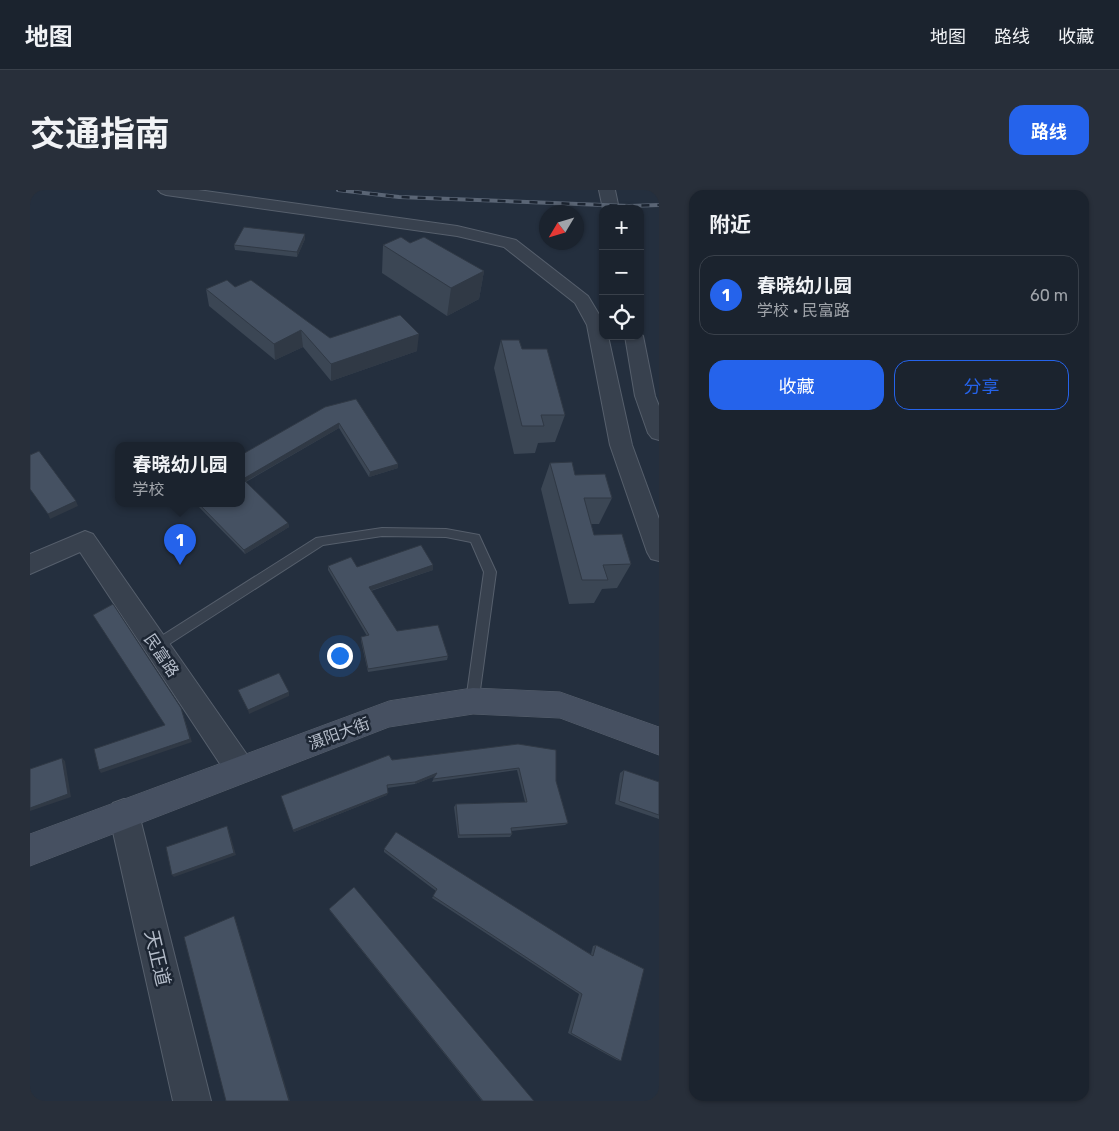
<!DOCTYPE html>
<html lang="zh">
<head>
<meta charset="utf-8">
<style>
	body { margin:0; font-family:Rubik,"Noto Sans SC",sans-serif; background:#282f3a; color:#f1f3f6 }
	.controls { position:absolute; right:15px; top:15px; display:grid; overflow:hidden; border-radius:10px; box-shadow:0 1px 4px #0004 }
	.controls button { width:45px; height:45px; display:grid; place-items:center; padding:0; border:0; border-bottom:1px solid #39404a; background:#1b232e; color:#f1f3f6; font:25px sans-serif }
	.compass { position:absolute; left:509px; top:15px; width:45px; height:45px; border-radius:50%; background:#1b232e; box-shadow:0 1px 4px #0004; rotate:232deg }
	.you { position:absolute; left:309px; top:465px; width:18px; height:18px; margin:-12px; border:4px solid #fff; border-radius:50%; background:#1a73e8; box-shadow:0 0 0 8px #1a73e833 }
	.badge { display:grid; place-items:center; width:32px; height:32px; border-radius:50%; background:#2563eb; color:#fff; font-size:16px; font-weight:700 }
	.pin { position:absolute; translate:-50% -41px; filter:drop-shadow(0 1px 2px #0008) }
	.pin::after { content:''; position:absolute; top:26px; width:18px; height:15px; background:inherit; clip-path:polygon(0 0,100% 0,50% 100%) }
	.popup { position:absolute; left:85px; top:252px; width:130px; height:65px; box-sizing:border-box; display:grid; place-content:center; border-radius:10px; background:#1b232e; filter:drop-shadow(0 1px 4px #0005); font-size:16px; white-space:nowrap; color:#a0a4aa }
	.popup b { font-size:19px; color:#f1f3f6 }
	.popup::after { content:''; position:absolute; left:50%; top:100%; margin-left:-10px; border:10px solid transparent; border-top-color:#1b232e }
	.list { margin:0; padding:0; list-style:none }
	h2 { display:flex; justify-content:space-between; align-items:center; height:65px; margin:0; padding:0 20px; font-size:21px }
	h2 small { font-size:16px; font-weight:400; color:#a0a4aa }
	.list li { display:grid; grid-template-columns:32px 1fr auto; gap:15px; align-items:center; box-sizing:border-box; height:80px; margin:0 10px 10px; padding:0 10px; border:1px solid #39404a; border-radius:15px }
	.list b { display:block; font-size:19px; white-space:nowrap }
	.list p { margin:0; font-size:16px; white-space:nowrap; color:#a0a4aa }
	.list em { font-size:16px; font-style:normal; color:#a0a4aa }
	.actions { display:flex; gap:10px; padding:15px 20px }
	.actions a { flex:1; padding:11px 0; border:1px solid #2563eb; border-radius:15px; text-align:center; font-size:18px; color:#2563eb }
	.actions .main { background:#2563eb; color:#fff }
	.icon { flex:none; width:28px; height:28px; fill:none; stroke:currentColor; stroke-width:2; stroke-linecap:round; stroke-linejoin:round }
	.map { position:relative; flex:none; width:629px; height:911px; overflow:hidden; border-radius:15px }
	header { display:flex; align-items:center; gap:30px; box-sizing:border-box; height:70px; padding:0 25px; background:#1b232e; border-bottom:1px solid #39404a }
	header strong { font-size:24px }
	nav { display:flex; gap:28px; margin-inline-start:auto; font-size:18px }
	.intro { display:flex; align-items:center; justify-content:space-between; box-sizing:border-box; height:120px; padding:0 30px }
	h1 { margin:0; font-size:35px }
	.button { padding:12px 22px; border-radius:15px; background:#2563eb; color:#fff; font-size:18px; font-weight:700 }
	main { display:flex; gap:30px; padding:0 30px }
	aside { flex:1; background:#1b232e; border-radius:15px; box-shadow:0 1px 4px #0004 }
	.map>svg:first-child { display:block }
</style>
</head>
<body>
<header>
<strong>地图</strong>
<nav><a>地图</a><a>路线</a><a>收藏</a></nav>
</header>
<div class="intro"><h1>交通指南</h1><a class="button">路线</a></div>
<main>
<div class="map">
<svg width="629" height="911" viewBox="0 0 629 911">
	<rect width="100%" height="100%" fill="#242f3e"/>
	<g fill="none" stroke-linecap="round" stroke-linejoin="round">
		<g stroke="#565f6c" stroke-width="2">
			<path id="lane" d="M352,338L416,339L449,345L466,382L448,515L443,517L438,515L436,511L454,382L441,352L416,347L352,346L293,355L130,460L126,461L122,460L120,456L122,452L286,348Z"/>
		</g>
		<g stroke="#565f6c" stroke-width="2">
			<path id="street" d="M128,0H168L427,36L486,50L558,106L573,131V146H578L602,255L629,329V371L621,369L617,362L580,255L557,135L545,113L474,57L427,46L136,5L131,3Z
				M569,0H585L589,19H573Z
				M610,142L613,146L625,206L629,216V250L622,248L618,243L605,206L595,146H610Z
				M55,341L63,344L220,569L225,579L220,589L210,593L200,589L50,362L0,384V364Z
				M94,609L105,613L109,624L181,911H143L79,624L83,613Z"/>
		</g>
		<g stroke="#565f6c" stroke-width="1">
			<path id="secondary" d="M443,498L530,502L629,537V565L530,528L443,524L359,537L0,676V644L359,511Z"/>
		</g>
		<use href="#lane" fill="#38414e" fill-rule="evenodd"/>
		<use href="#street" fill="#38414e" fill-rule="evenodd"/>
		<use href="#secondary" fill="#465061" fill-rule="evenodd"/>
		<g stroke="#5a6575" stroke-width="4">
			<path id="rail" d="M308,0L369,7L599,16L629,15"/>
		</g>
		<use href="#rail" stroke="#1d2633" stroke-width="2.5" stroke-dasharray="8" stroke-linecap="butt"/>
	</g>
	<path fill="#3b4654" d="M275,49L267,67L205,60L204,55Z
		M380,53L454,81L449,109L417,126L352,83L353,55Z
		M205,97L300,148L387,161L301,191L273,157L245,170L179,116L176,99Z
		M471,150L492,159L535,225L525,252L508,253L505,263L484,264L464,178Z
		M295,217L368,274V278L339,287L309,238L216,292L258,333L259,337L215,364L166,314H211V265Z
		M520,273L545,285L582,308L569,334H561L564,345L601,374L587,398L572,399L564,413L539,414L511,299Z
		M298,376L403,380L341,401L367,441L418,466L417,470L338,482L331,451V447L337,446L298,380Z
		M488,554L526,591L538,633L535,635L481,641L482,644L480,647L428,648L424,617L426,614L495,612L487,580L402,592L405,586L385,594L357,598V605L264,642L251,606L362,570Z
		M594,580L629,592V629L585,614L590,583Z
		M354,659L561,764L563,756L566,755L591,871L587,870L538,843L549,804L402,708L406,701L354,662Z
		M299,719L504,911H452L300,721Z"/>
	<path fill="#303945" d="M275,44V49L267,67V62Z
		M454,81L449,109L417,126L421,98Z
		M271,140L273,157L245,170L244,154Z
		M389,144L387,161L301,191V174Z
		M309,233V238L213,293V289Z
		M368,274V278L339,287L340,282Z
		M46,311L48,316L20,329L18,324Z
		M258,333L259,337L215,364L214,360Z
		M403,375V380L339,401V397Z
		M259,502V506L219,524L218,520Z
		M151,518L162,552L71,583L69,580L160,549Z
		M32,568L35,571L41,607L0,621V618Z
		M407,583L406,586L385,594V592Z
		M358,603L357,605L264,642L263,640Z
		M197,636L198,638L206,665L144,687L142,685Z
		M204,726L205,728L260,911H259Z"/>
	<path fill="#455162" stroke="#303945" d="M214,37L275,44L267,62L204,55Z
		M371,47L380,53L394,47L454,81L421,98L353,55Z
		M197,90L205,97L221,90L300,148L370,125L389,144L301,174L271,140L244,154L176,99Z
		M471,150H489L492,159H517L535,225H511L514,236H492Z
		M326,209L368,274L340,282L309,233L213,289L258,333L214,360L169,314H211V265L295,217Z
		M9,261L46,311L18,324L0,299V265Z
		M542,272L545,285L575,284L582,308H554L564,345L592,344L601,374L573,375L578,390H552L520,273Z
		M391,355L403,375L339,397L367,441L408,435L418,466L338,479L331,447L339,445L298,376L321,367L327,377Z
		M83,414L151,518L160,549L69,580L64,559L135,535L63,425Z
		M249,483L259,502L218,520L208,500Z
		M488,554L526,560V591L538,633L481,638L482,644L429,645L426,614L497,612L489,578L403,589L407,583L385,592L357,595L358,603L263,640L251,606L359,565L362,570Z
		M32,568L38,604L0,618V579Z
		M594,580L629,592V625L589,611Z
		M197,636L204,663L142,685L136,657Z
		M366,642L563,766L566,755L614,779L591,871L541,843L552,804L403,706L407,699L354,659Z
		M324,697L504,911H453L299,719Z
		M204,726L259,911H196L154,747Z"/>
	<g text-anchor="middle" stroke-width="5" stroke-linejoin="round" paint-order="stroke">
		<g font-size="16" fill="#b4bcc9" stroke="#1d2633">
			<text transform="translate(132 465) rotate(56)" y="6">民富路</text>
			<text transform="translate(309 543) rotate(-20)" y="6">滠阳大街</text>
		</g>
		<g font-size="19" fill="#b4bcc9" stroke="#1d2633">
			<text transform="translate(128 768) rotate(77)" y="7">天正道</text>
		</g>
	</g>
</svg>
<div class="controls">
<button>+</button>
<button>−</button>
<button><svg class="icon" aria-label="locate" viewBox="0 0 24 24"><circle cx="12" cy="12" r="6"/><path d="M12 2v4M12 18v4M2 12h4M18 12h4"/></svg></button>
</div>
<svg class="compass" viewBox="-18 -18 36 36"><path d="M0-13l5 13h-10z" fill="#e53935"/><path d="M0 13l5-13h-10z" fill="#a0a4aa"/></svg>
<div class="you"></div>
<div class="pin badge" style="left:150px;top:375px">1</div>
<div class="popup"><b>春晓幼儿园</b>学校</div>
</div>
<aside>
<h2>附近<small></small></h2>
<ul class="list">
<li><span class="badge">1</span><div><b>春晓幼儿园</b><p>学校 · 民富路</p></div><em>60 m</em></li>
</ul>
<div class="actions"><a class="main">收藏</a><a>分享</a></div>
</aside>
</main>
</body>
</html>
